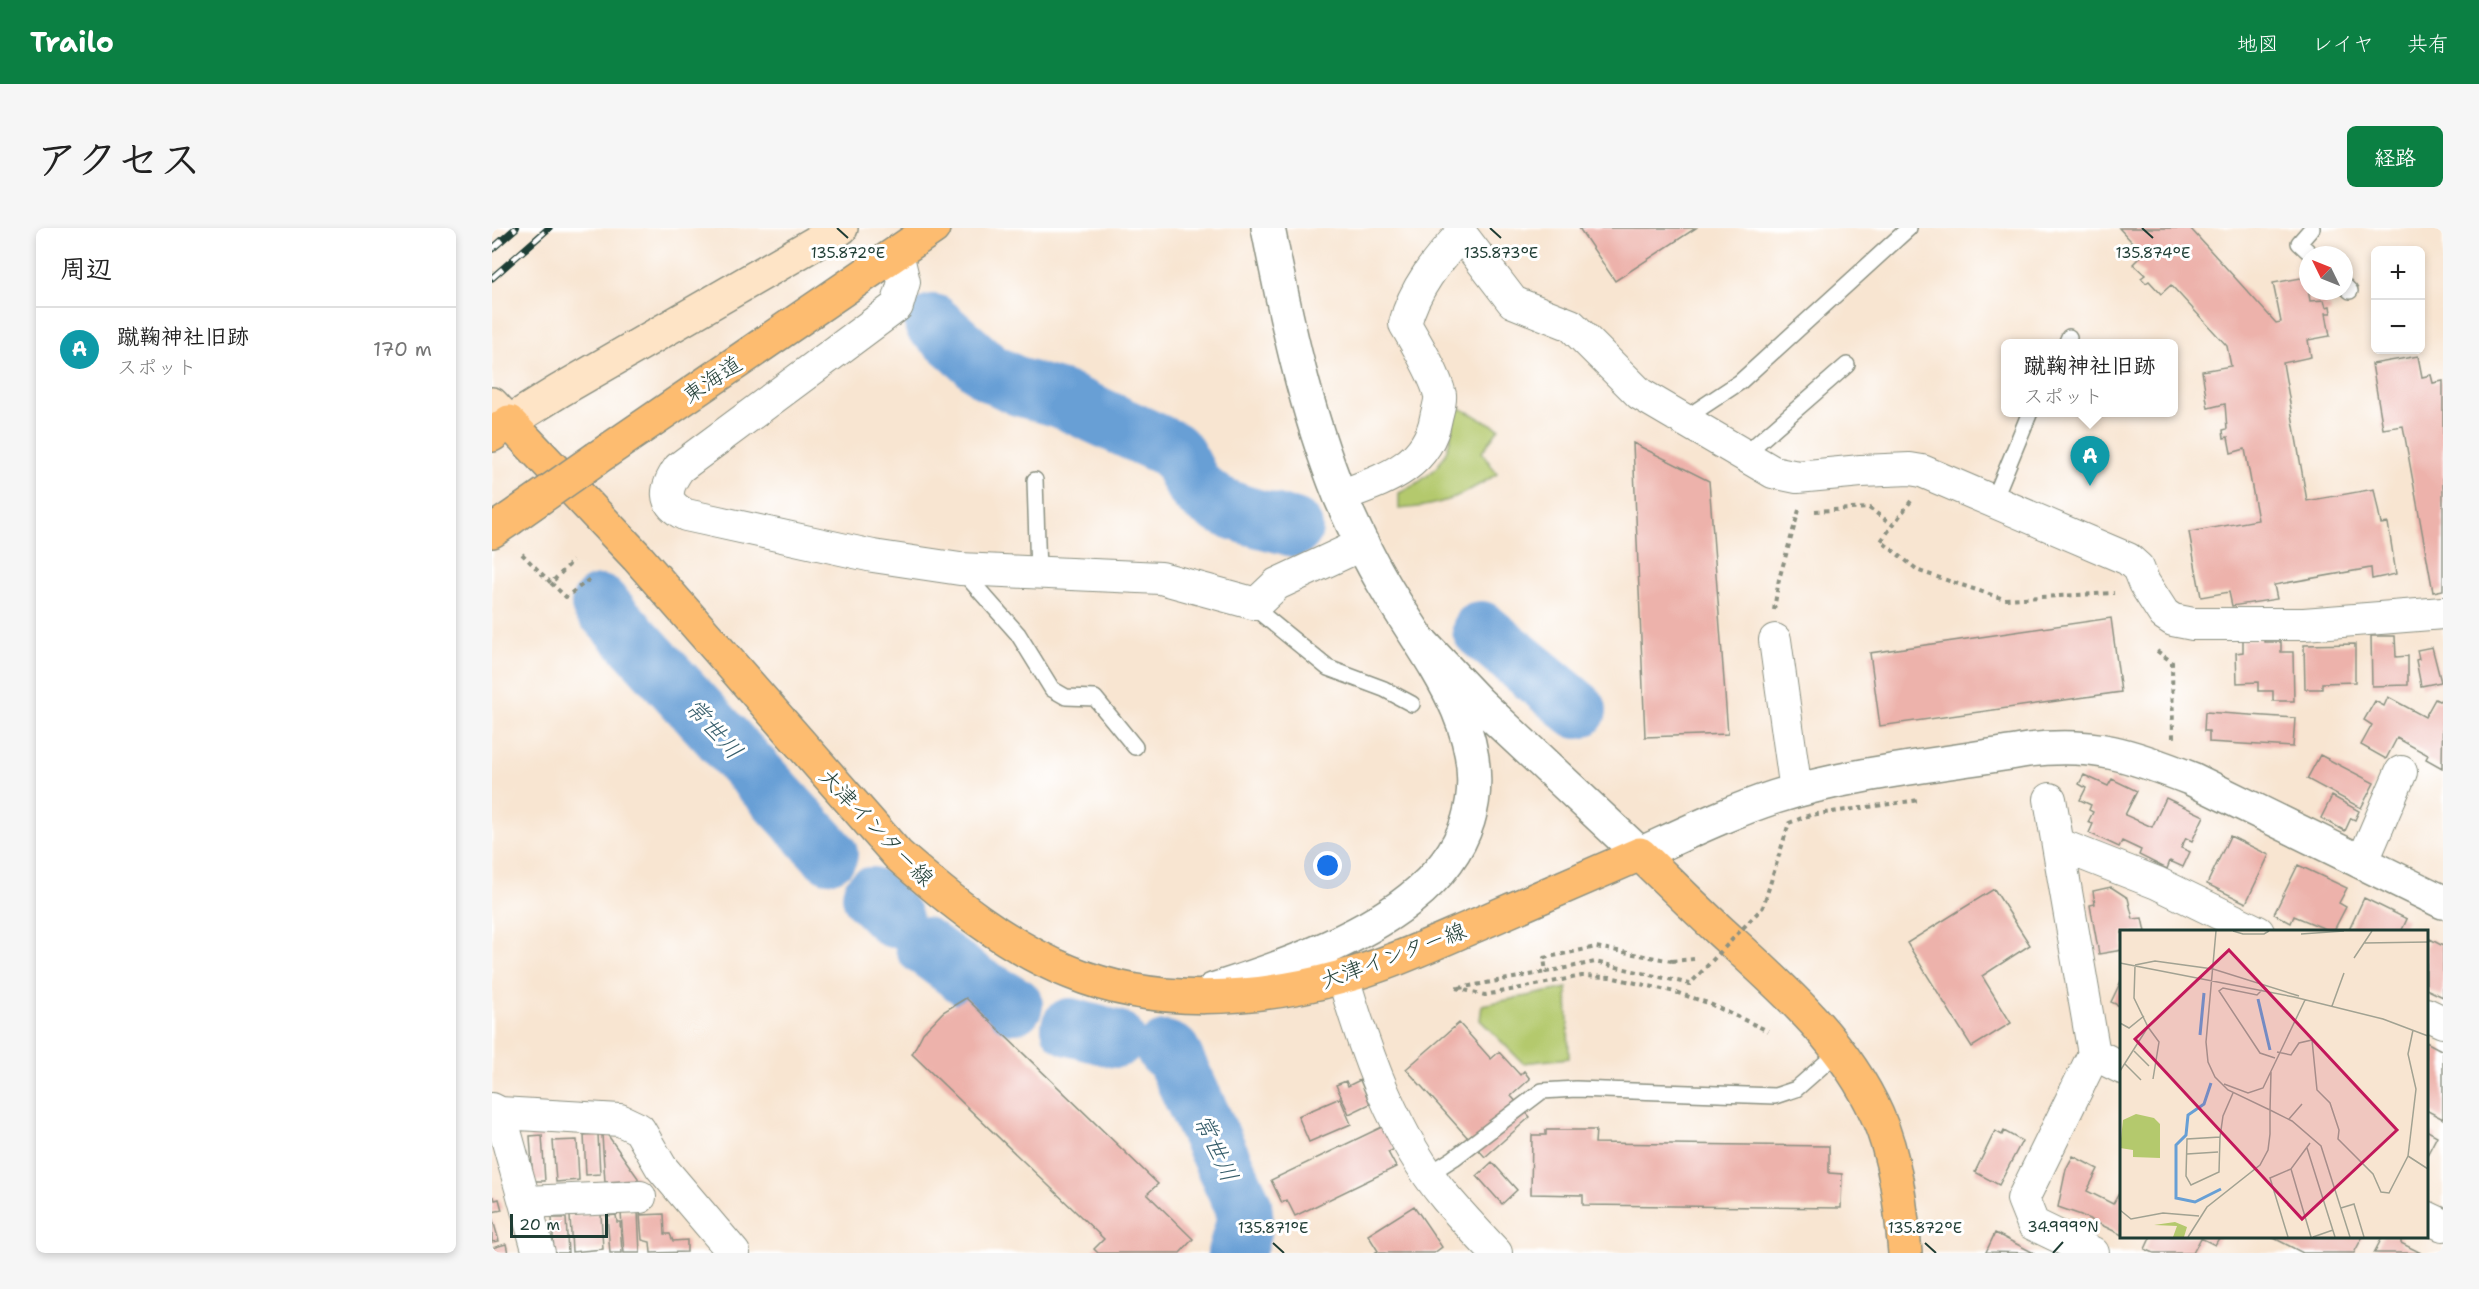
<!DOCTYPE html>
<html lang="ja">
<head>
<meta charset="utf-8">
<style>
	body { margin:0; font-family:"Shantell Sans","Klee One",sans-serif; background:#f6f6f6; color:#222 }
	.controls { position:absolute; right:18px; top:18px; display:grid; overflow:hidden; border-radius:9px; box-shadow:0 3px 9px #0003 }
	.controls button { width:54px; height:54px; display:grid; place-items:center; padding:0; border:0; border-bottom:2px solid #e0e0e0; background:#fff; color:#222; font:30px sans-serif }
	.compass { position:absolute; left:1807px; top:18px; width:54px; height:54px; border-radius:50%; background:#fff; box-shadow:0 3px 9px #0003; rotate:313deg }
	.scale { position:absolute; left:18px; bottom:15px; width:98px; box-sizing:border-box; padding-left:6px; border:3px solid #1f3d34; border-top:0; font-size:16px; line-height:21px; white-space:nowrap; color:#1f3d34; -webkit-text-stroke:4px #fff; paint-order:stroke }
	.you { position:absolute; left:836px; top:638px; width:21px; height:21px; margin:-15px; border:4px solid #fff; border-radius:50%; background:#1a73e8; box-shadow:0 0 0 9px #1a73e833 }
	.badge { display:grid; place-items:center; width:39px; height:39px; border-radius:50%; background:#0b8043; color:#fff; font-size:20px; font-weight:700 }
	.pin { position:absolute; translate:-50% -50px; filter:drop-shadow(0 2px 3px #0008) }
	.pin::after { content:''; position:absolute; top:32px; width:21px; height:18px; background:inherit; clip-path:polygon(0 0,100% 0,50% 100%) }
	.popup { position:absolute; left:1509px; top:111px; width:177px; height:78px; box-sizing:border-box; display:grid; place-content:center; border-radius:9px; background:#fff; filter:drop-shadow(0 2px 4px #0005); font-size:20px; white-space:nowrap; color:#767676 }
	.popup b { font-size:22px; color:#222 }
	.popup::after { content:''; position:absolute; left:50%; top:100%; margin-left:-12px; border:12px solid transparent; border-top-color:#fff }
	.list { margin:0; padding:0; list-style:none }
	h2 { display:flex; justify-content:space-between; align-items:center; height:78px; margin:0; padding:0 24px; font-size:26px }
	h2 small { font-size:20px; font-weight:400; color:#767676 }
	.list li { display:grid; grid-template-columns:39px 1fr auto; gap:18px; align-items:center; box-sizing:border-box; height:84px; padding:0 24px; border-top:2px solid #e0e0e0 }
	.list b { display:block; font-size:22px; white-space:nowrap }
	.list p { margin:0; font-size:20px; white-space:nowrap; color:#767676 }
	.list em { font-size:20px; font-style:normal; color:#767676 }
	.map { position:relative; flex:none; width:1951px; height:1025px; overflow:hidden; border-radius:9px }
	header { display:flex; align-items:center; gap:36px; box-sizing:border-box; height:84px; padding:0 30px; background:#0b8043; color:#fff }
	header strong { font-size:28px }
	nav { display:flex; gap:33px; margin-inline-start:auto; font-size:21px }
	.intro { display:flex; align-items:center; justify-content:space-between; box-sizing:border-box; height:144px; padding:0 36px }
	h1 { margin:0; font-size:42px }
	.button { padding:15px 27px; border-radius:9px; background:#0b8043; color:#fff; font-size:21px; font-weight:700 }
	main { display:flex; gap:36px; padding:0 36px }
	aside { flex:1; background:#fff; border-radius:9px; box-shadow:0 3px 9px #0003 }
	.map>svg:first-child { display:block }
</style>
</head>
<body>
<header>
<strong>Trailo</strong>
<nav><a>地図</a><a>レイヤ</a><a>共有</a></nav>
</header>
<div class="intro"><h1>アクセス</h1><a class="button">経路</a></div>
<main>
<aside>
<h2>周辺<small></small></h2>
<ul class="list">
<li><span class="badge" style="background:#0f9aa8">A</span><div><b>蹴鞠神社旧跡</b><p>スポット</p></div><em>170 m</em></li>
</ul>
</aside>
<div class="map">
<svg width="1951" height="1025" viewBox="0 0 1951 1025">
	<rect width="100%" height="100%" fill="#fff"/>
	<filter id="ink" filterUnits="userSpaceOnUse"><feTurbulence type="fractalNoise" baseFrequency=".0167" numOctaves="2"/><feDisplacementMap in="SourceGraphic" scale="12" xChannelSelector="R" yChannelSelector="G"/><feConvolveMatrix kernelMatrix="1 2 1 2 8 2 1 2 1" color-interpolation-filters="sRGB"/></filter>
	<filter id="wash" filterUnits="userSpaceOnUse"><feTurbulence type="fractalNoise" baseFrequency=".008" numOctaves="4" result="noise"/><feDisplacementMap in="SourceGraphic" scale="24" xChannelSelector="R" yChannelSelector="G"/><feGaussianBlur stdDeviation="1.35" result="paint"/><feColorMatrix in="noise" values="0 0 0 0 0 0 0 0 0 0 0 0 0 0 0 0 0 1.4 0 .05"/><feComposite in="paint" operator="in"/></filter>
	<g filter="url(#wash)">
		<rect width="100%" height="100%" fill="#f8e5d1"/>
		<path fill="#b4c96d" stroke="#6a8350" stroke-width="1.5" d="M962,177L1007,200L990,224L1005,246C968,269 950,278 907,281V265C951,244 960,225 962,177Z
			M1075,760L1077,830L1031,835L988,792L990,777Z"/>
		<g fill="none" stroke-linecap="round" stroke-linejoin="round">
			<path stroke="#679fd5" stroke-width="58" d="M441,95L497,144L527,159L569,171L681,222C692,234 694,250 706,262C729,285 772,291 802,300
				M108,376L337,626
				M989,402L1086,482
				M379,668L402,691
				M432,718L485,757L522,777
				M578,799L624,811
				M673,822L680,825L751,977L753,994L744,1025"/>
		</g>
		<g id="blocks">
			<path fill="#edb2ab" d="M1087,0H1204L1123,53Z
				M1627,0H1698L1784,95L1789,94L1781,55L1814,49L1818,73L1832,72L1834,79L1838,78L1839,85H1834L1838,108L1816,112L1819,129L1791,135L1815,273L1882,261L1889,296L1896,295L1904,346L1880,351L1879,340L1782,357L1785,371L1740,378L1737,364L1709,369L1697,304L1766,292L1753,221L1739,225L1736,209L1732,210L1731,202L1735,201L1733,176L1716,180L1710,143L1739,138L1735,118L1679,57L1669,66L1657,53L1654,55L1649,50L1653,47L1641,36L1651,26Z
				M1926,128L1930,149L1939,147L1941,155L1951,153V362L1941,364L1911,198L1891,201L1880,136Z
				M1141,215L1217,253L1236,506L1153,509Z
				M1619,390L1629,464L1388,498L1378,425Z
				M1879,408H1903L1904,429L1916,428V457L1880,458Z
				M1773,411V414H1789V424H1801L1802,473H1781V463H1766V454L1745,455L1744,425L1751,424V412Z
				M1863,416V454L1830,455V461H1813L1812,417Z
				M1940,419L1949,454L1929,458L1924,432L1927,431L1925,422Z
				M1896,469L1933,489L1943,471L1947,473L1951,470L1950,540L1934,531L1936,527L1905,510L1894,531L1869,517L1880,497L1872,492L1883,473L1892,478Z
				M1713,484L1803,490L1801,519L1717,514V503H1712Z
				M1828,527L1882,555L1869,580L1815,551Z
				M1592,547L1616,558L1620,551L1645,563L1633,587L1660,599L1674,570L1712,588L1700,613L1694,610L1689,620L1698,624L1691,639L1678,633L1675,641L1647,627L1649,622L1630,613L1627,619L1597,605L1601,596L1596,594L1601,584L1597,582L1599,577L1588,572L1594,560L1587,556Z
				M1840,568L1867,583L1863,592L1859,590L1853,603L1829,590Z
				M1738,608L1777,627L1754,675L1715,656Z
				M1806,637L1855,660L1847,675L1854,679L1841,704L1802,688L1799,695L1782,686Z
				M1619,659L1636,670L1641,691L1650,690L1653,704H1630V722L1607,726L1598,677L1603,676L1601,663Z
				M1502,661L1538,717L1490,748L1519,795L1480,819L1415,715Z
				M1872,670L1915,691L1909,704H1856Z
				M1938,711L1951,718V769L1934,761V718Z
				M1630,751V779L1619,774Z
				M474,770L666,956L655,966L701,1011L688,1025H606L602,1021L612,1011L420,826L431,805L451,784Z
				M967,795L999,831L1007,824L1028,847L1032,843L1038,851L1019,868L1038,889L993,929L914,841Z
				M1934,814L1951,823V891L1934,882Z
				M868,852L878,876L857,886L844,857L854,853L856,858Z
				M848,870L859,896L817,914L806,888Z
				M892,898L903,921L896,924L904,939L803,988L795,972L790,975L779,952Z
				M1054,902H1104L1103,915L1337,918V945L1350,946L1349,980L1091,977V967L1039,966L1040,907H1054Z
				M1934,902L1945,908L1934,929Z
				M1503,903L1510,907L1512,903L1530,913L1507,957L1483,944Z
				M106,906L108,946L94,947L92,907Z
				M115,906L146,950V952L113,954L110,907Z
				M50,907L53,953H41L38,908Z
				M85,912L87,952L64,954L61,913Z
				M1581,928L1606,941L1595,963L1621,976L1630,960V1007L1589,987L1566,979L1574,941Z
				M1000,934L1025,962L1010,976L985,948Z
				M0,969H2L3,972L7,971L10,982L0,984Z
				M922,978L950,1019L942,1025H882L886,1023L876,1007Z
				M146,984L148,1025H132L129,985Z
				M109,986L111,1021L80,1024L78,988Z
				M172,986L173,1006H178L181,1013L195,1012V1024L159,1025L158,1014L150,1012L148,987Z
				M124,987L125,994H128L130,1025H118L115,988Z
				M0,989L7,1013L0,1014Z
				M60,990H74L76,1025H62Z
				M1503,1005L1542,1025L1494,1024Z
				M1659,1008H1728L1723,1017L1709,1010L1701,1025H1662L1653,1021Z
				M1778,1008H1871L1862,1025H1811Z
				M1891,1008H1909V1015L1929,1025H1882Z
				M14,1016L16,1025H0V1020Z"/>
		</g>
	</g>
	<g filter="url(#ink)">
		<use href="#blocks" fill-opacity="0" stroke="#8c9182" stroke-width="1.5"/>
		<g fill="none" stroke-linecap="round" stroke-linejoin="round">
			<g stroke="#8c9182" stroke-width="18">
				<path id="service" d="M1820,27L1807,15L1820,0
					M1852,57L1858,63
					M1574,116L1577,109
					M1192,191L1248,154L1417,0
					M1252,227L1355,137
					M543,252L546,345
					M1501,274L1538,184
					M470,343L526,406L560,461L574,469L603,470L643,519
					M764,376L771,387L836,440L892,461L920,476
					M937,946L962,930L1050,863L1084,861L1283,868L1304,861L1346,824"/>
			</g>
			<g stroke="#8c9182" stroke-width="34">
				<path id="minor" d="M405,25L412,54L405,78L187,240C173,260 169,275 194,287L381,328L468,341L669,350L764,376L785,356L871,316
					M848,268C890,252 935,240 944,190C945,184 949,174 948,167C943,146 924,115 913,96C922,60 945,33 969,6L1021,74L1079,97L1148,166L1281,244L1305,249L1369,243L1418,241L1430,243L1636,331L1646,340L1652,355L1672,386L1681,392L1701,396H1812L1951,385
					M1283,412L1304,563
					M1558,571L1602,826L1531,971L1541,996L1601,1025
					M1568,617L1665,655L1766,704
					M1870,635L1909,544
					M851,749C874,826 902,908 954,970C970,989 987,1007 1004,1025
					M1934,786L1951,794
					M1602,826L1630,840
					M0,881L8,885L47,1025
					M8,885L128,892L147,901L169,939L242,1025
					M34,974L148,969
					M1934,989L1951,997"/>
			</g>
			<g stroke="#8c9182" stroke-width="36">
				<path id="tertiary" d="M931,416L987,475L1148,626C1192,606 1237,584 1283,569C1362,544 1454,536 1536,522C1602,514 1639,527 1700,551L1951,674
					M721,762C848,721 1038,654 966,482C947,438 917,399 893,358C876,330 861,298 848,268C813,182 794,90 776,0"/>
			</g>
			<g stroke="#8c9182" stroke-width="36">
				<path id="secondary" d="M0,176L17,194L67,163L349,0"/>
			</g>
			<g stroke="#8c9182" stroke-width="36">
				<path id="primary" d="M0,207L17,194L145,329L406,627C456,671 515,719 578,744C662,779 763,773 850,749C898,736 944,714 989,695C1042,672 1095,649 1148,626C1174,651 1200,677 1227,702C1286,756 1352,812 1385,887C1404,929 1409,980 1413,1025"/>
			</g>
			<g stroke="#8c9182" stroke-width="36">
				<path id="trunk" d="M105,230L441,0
					M0,303L18,291"/>
			</g>
			<path stroke="#8c9182" stroke-width="4" stroke-dasharray="4.5 4.5" stroke-linecap="butt" d="M1419,273L1389,313L1427,343L1512,371L1622,365
				M1323,283L1377,280L1401,297
				M30,326L59,355L81,333
				M59,355L74,369L98,351
				M1282,382L1287,351L1307,282
				M1665,423L1680,434L1681,510
				M1180,733L1202,731
				M964,760L993,767L1090,748L1118,749L1183,764L1216,775L1276,803
				M967,760L1054,744"/>
			<use href="#service" stroke="#fff" stroke-width="15"/>
			<use href="#minor" stroke="#fff" stroke-width="32"/>
			<use href="#tertiary" stroke="#fff" stroke-width="33"/>
			<use href="#secondary" stroke="#fee4c6" stroke-width="33"/>
			<use href="#primary" stroke="#fdbc70" stroke-width="33"/>
			<use href="#trunk" stroke="#fdbc70" stroke-width="33"/>
			<g stroke="#1f3d34" stroke-width="7">
				<path id="rail" d="M0,21L24,0
					M0,50L57,0"/>
			</g>
			<use href="#rail" stroke="#fff" stroke-width="4.5" stroke-dasharray="14" stroke-linecap="butt"/>
			<g stroke="#8c9182" stroke-width="36" stroke-linecap="butt">
				<path id="trunk-bridge" d="M18,291L105,230"/>
			</g>
			<path stroke="#8c9182" stroke-width="4" stroke-dasharray="4.5 4.5" stroke-linecap="butt" d="M1180,733L1104,719L1052,730L1054,744L1103,734L1198,756L1271,679L1297,595L1318,587L1427,572"/>
			<use href="#trunk-bridge" stroke="#fdbc70" stroke-width="33"/>
		</g>
	</g>
	<path fill="none" stroke="#1f3d34" stroke-width="2" d="M345,0L356,10M998,0L1009,10M1650,0L1661,10M781,1015L792,1025M1433,1015L1444,1025M1561,1025L1571,1014"/>
	<g text-anchor="middle" stroke-width="6" stroke-linejoin="round" paint-order="stroke">
		<g font-size="22" fill="#1f3d34" stroke="#fff">
			<text transform="translate(220 151) rotate(-34)" y="8">東海道</text>
			<text transform="translate(385 599) rotate(46)" y="8">大津インター線</text>
			<text transform="translate(901 727) rotate(-20)" y="8">大津インター線</text>
		</g>
		<g font-size="24" font-style="italic" fill="#385f6c" stroke="#fff">
			<text transform="translate(222 501) rotate(48)" y="8">常世川</text>
			<text transform="translate(724 920) rotate(65)" y="8">常世川</text>
		</g>
	</g>
	<g transform="translate(1628 702)">
		<rect width="308" height="308" fill="#f8e5d1"/>
		<path d="M16,184L34,188L40,194V228L13,227V220L0,218L3,190ZM55,292L67,297L64,307H53L57,296L34,295Z" fill="#b4c96d"/>
		<path fill="none" stroke="#679fd5" stroke-width="3" d="M138,69L150,120M80,105L84,63M91,153L84,174L68,185L66,205L56,215V268L75,272L101,259"/>
		<path fill="none" stroke="#a1a292" stroke-width="1.5" d="M113,1L123,4H144L149,1M181,4L224,1M244,13L308,12M234,28L252,1M0,33L174,67L263,89L308,106M15,35L35,31L93,39L179,66M142,60L137,65L103,58L99,61L140,123L155,128M212,76L224,43M0,93L9,98L24,86M28,97L39,112L33,149M14,121L29,136M157,122L171,125L179,113L192,110L197,160L210,173L219,200L218,209L253,244L261,262L269,263L288,226L296,159L288,124L293,100M5,134L21,150M0,141L28,97L14,68L15,36M151,142L150,180L172,191L201,216L230,307M104,154L128,163L143,158L185,70M169,189L182,174M100,207L99,242L71,255L66,246L67,209L100,207L103,186L113,163M187,218L215,307M67,224L98,222M288,226L308,239M171,239L191,307M221,278L234,274L244,307M0,280L11,289L43,283L79,286M68,307L87,277L140,235L148,220L150,204V180L108,160L95,147L88,132L86,112L96,1M168,307L150,248L171,239L190,213M193,307L213,300"/>
		<path fill="#c2185b" fill-opacity="0.15" stroke="#c2185b" stroke-width="3" d="M109,20L277,200L182,289L15,109Z"/>
		<rect width="308" height="308" fill="none" stroke="#1f3d34" stroke-width="3"/>
	</g>
	<g font-size="15" text-anchor="middle" fill="#1f3d34" stroke="#fff" stroke-width="6" stroke-linejoin="round" paint-order="stroke">
		<text x="1661" y="30">135.874°E</text>
		<text x="356" y="30">135.872°E</text>
		<text x="1009" y="30">135.873°E</text>
		<text x="1571" y="1004">34.999°N</text>
		<text x="781" y="1005">135.871°E</text>
		<text x="1433" y="1005">135.872°E</text>
	</g>
</svg>
<div class="controls">
<button>+</button>
<button>−</button>
</div>
<svg class="compass" viewBox="-18 -18 36 36"><path d="M0-13l5 13h-10z" fill="#e53935"/><path d="M0 13l5-13h-10z" fill="#767676"/></svg>
<div class="scale">20 m</div>
<div class="you"></div>
<div class="pin badge" style="left:1598px;top:258px;background:#0f9aa8">A</div>
<div class="popup"><b>蹴鞠神社旧跡</b>スポット</div>
</div>
</main>
</body>
</html>
